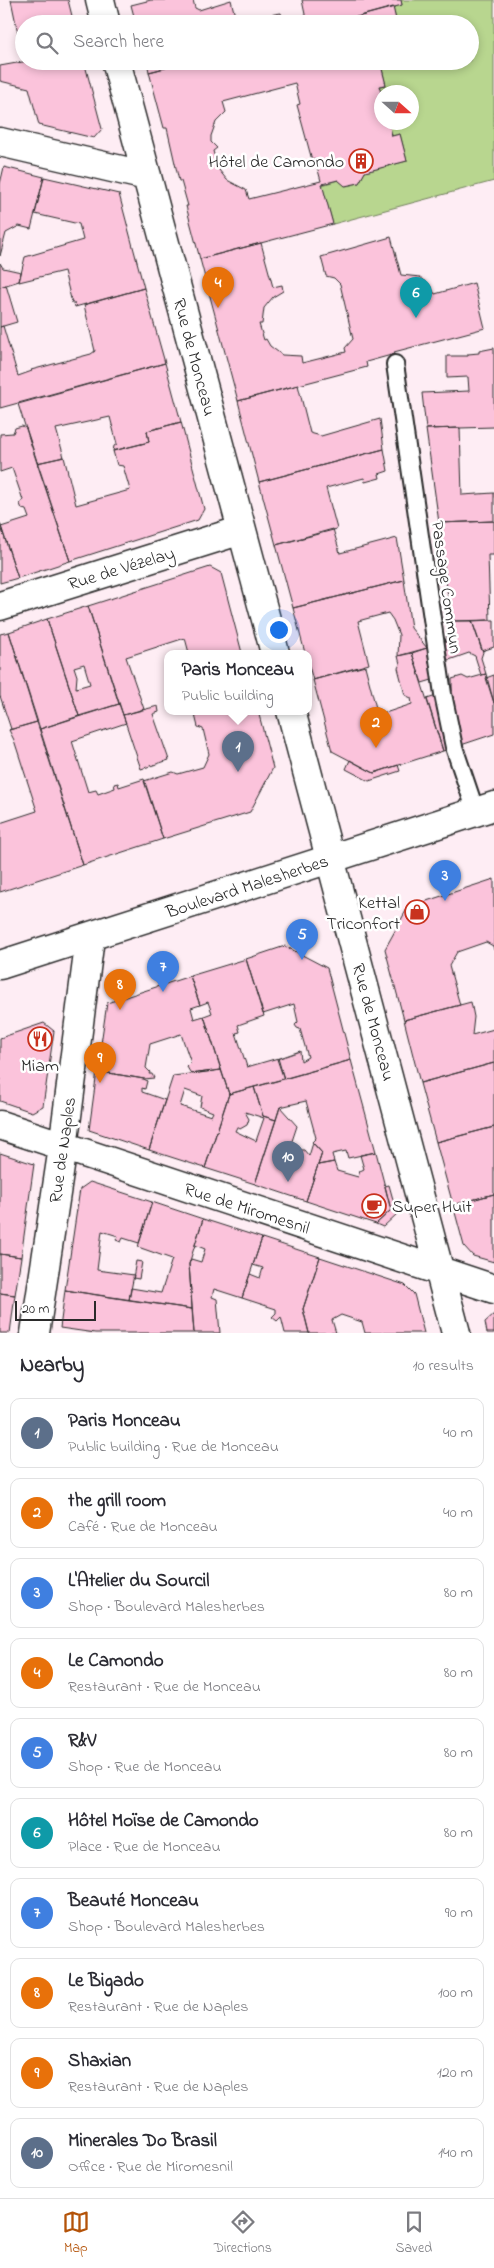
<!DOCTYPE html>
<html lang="en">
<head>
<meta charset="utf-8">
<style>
	body { margin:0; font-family:"Indie Flower",sans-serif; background:#f7f7f7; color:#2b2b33 }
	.compass { position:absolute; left:374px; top:85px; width:45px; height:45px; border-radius:50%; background:#fff; box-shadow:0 2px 8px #0003; rotate:111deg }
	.scale { position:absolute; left:15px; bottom:12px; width:81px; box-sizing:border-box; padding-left:5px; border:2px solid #2b2b2b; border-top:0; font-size:14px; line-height:18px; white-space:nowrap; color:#2b2b2b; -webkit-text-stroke:4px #fff; paint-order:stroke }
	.you { position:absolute; left:278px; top:629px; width:18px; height:18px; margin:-12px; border:4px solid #fff; border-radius:50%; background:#1a73e8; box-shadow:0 0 0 8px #1a73e833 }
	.badge { display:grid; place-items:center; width:32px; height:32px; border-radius:50%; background:#b45309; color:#fff; font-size:16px; font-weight:700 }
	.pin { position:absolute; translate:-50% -41px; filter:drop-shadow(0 1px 2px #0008) }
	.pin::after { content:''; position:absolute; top:26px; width:18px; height:15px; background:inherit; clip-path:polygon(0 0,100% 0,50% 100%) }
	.popup { position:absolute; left:164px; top:650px; width:148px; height:65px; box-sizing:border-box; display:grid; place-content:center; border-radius:10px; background:#fff; filter:drop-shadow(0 1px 4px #0005); font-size:16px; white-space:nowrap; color:#7c7c81 }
	.popup b { font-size:19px; color:#2b2b33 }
	.popup::after { content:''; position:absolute; left:50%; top:100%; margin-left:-10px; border:10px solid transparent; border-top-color:#fff }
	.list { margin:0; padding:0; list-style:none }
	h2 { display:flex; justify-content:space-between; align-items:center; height:65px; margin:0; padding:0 20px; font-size:21px }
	h2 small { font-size:16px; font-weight:400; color:#7c7c81 }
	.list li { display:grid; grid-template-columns:32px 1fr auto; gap:15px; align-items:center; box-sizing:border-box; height:70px; margin:0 10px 10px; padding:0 10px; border:1px solid #e1e1e2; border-radius:10px }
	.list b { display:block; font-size:19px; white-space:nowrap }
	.list p { margin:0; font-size:16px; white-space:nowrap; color:#7c7c81 }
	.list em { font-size:16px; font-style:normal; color:#7c7c81 }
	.icon { flex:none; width:28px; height:28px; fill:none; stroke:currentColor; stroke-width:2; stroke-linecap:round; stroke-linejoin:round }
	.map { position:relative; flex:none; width:494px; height:1333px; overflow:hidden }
	.search { position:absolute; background:#fff; box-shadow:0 2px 8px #0003; left:15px; right:15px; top:15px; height:55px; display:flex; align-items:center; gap:12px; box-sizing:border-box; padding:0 18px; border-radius:28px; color:#7c7c81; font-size:19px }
	.sheet { height:865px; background:#fff }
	nav { display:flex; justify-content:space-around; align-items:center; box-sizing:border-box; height:70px; border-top:1px solid #e1e1e2; background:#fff; font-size:14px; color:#7c7c81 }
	nav a { display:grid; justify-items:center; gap:2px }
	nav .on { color:#b45309 }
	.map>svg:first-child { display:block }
</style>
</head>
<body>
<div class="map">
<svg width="494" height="1333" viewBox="0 0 494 1333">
	<rect width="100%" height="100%" fill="#feedf4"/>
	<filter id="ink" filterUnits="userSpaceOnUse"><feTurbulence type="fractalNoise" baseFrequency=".02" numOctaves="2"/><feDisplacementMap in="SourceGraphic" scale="10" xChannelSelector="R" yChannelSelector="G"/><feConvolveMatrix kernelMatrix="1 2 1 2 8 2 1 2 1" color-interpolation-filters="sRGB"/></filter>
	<g filter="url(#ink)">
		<path fill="#b8d68f" stroke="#72805d" d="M401,0H494V181L333,224L322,185L338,180L346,186L359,183L365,172L407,161L400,134L392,136L389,123L412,122V92H382L381,96L379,86L386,85L380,61H470V24H397L393,7L402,5Z"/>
		<path fill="#fbc3db" stroke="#2b2b2b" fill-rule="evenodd" d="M11,0H68L74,24H24V61H28L24,62Z
			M151,0H193L195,8L199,10L231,0L237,24H136L131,5Z
			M302,0H401L402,5L331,24H307Z
			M393,7L397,24H331Z
			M281,13L284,24H245L256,19V17Z
			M28,61H84L102,129L94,138L39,125L29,88L0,81V66Z
			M147,61H192L149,72Z
			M192,61H380L386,85L379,86L382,96V122H389L392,136L400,134L407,161L365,172L359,183L345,186L338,180L322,184L333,224L200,259L186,206H188L181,181H179L167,128H164L149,72ZM295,83L300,104L297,105L312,160L315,159L321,181L249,199L246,190L227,180L219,170L222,166L221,163L216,162L213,151L217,148L211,142V136L216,122L226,112L223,102Z
			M4,167L44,177L31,229L19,226L6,233L0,256V184Z
			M44,177L119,194L144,288L75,307L74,303H72L64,271L19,282L25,257L83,240L79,224L35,214Z
			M391,237L401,275L420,277L429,284L435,294L474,283L485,328L394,352L395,354L366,362L367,367L238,401L200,259L261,243L273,287L282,285L283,291L273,297L264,308L262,324H259L264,340L266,339L270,346L282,355L301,356L302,363L346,352L345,348L353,339L340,284L334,278L326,276L321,257Z
			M0,263L3,268L21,272L19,281L0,287Z
			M6,285L17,322L0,327V287Z
			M144,288L165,363L0,408V327L3,326L18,376L32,371L31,370L91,354L95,351L84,305Z
			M494,348V427L426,429L422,393L469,391L468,377L447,378V356H468V354L479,353V351Z
			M165,363L181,422L147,431L149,442L113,451L114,446L117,444L110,417L56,429L64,457L37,463L18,404Z
			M298,385L310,433L321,436L380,419L384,449L259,482L238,401Z
			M181,422L204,509L198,520L70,561L37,463L64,457L76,505L130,490L123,466L117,465L113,451L149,442L147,431Z
			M22,426L26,428L70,561L18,578L1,527L29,518L26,510L22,509L20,504L23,500L12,468L0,472V434L13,433L15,428Z
			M460,428L462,495L494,493V521L439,523L426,429Z
			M384,449L388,471L379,474L380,478L365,482L364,478L326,488L337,529L276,545L259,482Z
			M494,521V555H488L490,620L451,621L439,523Z
			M0,523L18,578L0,583Z
			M333,529L340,553L397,538L404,580L293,608L276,545Z
			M210,567L221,573L242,653H189L185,638L126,657L144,709L123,715L88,606Z
			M404,580L411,628L427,648L398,656L399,635L393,620L388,613L358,621L369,664L313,680L308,663V653H305L293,608Z
			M88,606L119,704L79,716L47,619ZM84,664L90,684L76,688L77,676L74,667Z
			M47,619L79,716L40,729L9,632Z
			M490,620H494V647L482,651L472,621Z
			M451,621H472L483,652L481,658L486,674L481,675L475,656L469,653L449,660L447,659L445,642Z
			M9,632L37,722L9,730L11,729L0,696V634Z
			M427,648L432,680L422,683L412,653Z
			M412,653L443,751L374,773L332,751L313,680L365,666L376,708L385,713L412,704L411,698L405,695L398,668L400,664L398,656Z
			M486,674L494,703V734L443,751L427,699L452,691V679L462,676L468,679Z
			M494,675V703L486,678Z
			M119,704L126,723L72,741L88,792L96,790L98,794L115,788L114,784L118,783L119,787L144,779L163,839L83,865L40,729Z
			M158,706L159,712L153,714L169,760L141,769L123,715Z
			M194,711H258L273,768L250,812L163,839L144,781L173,772L178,774L203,767L209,754L203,729L198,727Z
			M37,722L83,865L0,892V823L37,811L14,740L9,730Z
			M350,760L374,773L398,765L400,771L369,781L346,769Z
			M494,879V950L493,946L486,942L457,952L449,966L460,1005L404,1020L385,949L408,907Z
			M285,946L327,968L351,1060L284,1079L277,1059L300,1051L301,1061L308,1057L300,1029L297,1028L295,1025L298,1022L294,1004L263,1014L246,959Z
			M246,959L264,1016L238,1025L240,1032L236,1033L247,1067L278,1058L284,1079L229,1094L204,1016L212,1013L208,1002L200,1005L190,976Z
			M190,976L200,1005L191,1008L194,1019L204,1016L221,1070L192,1074L190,1072L187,1067L191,1063L181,1034L150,1044L146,1068L150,1072L149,1074H152L154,1078L144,1079L97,1071L107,1003Z
			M471,1002L474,1017L472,1035L494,1029V1063L420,1083L404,1020Z
			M44,1023L54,1031L43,1106L32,1112L0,1101V1038Z
			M351,1060L376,1152L348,1158L346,1151L332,1154L334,1162L318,1165L322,1153L312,1142L316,1138L306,1101L280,1107L276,1120L263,1116L254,1087Z
			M494,1063V1127L436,1142L420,1083Z
			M221,1070L229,1094L205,1168L149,1150L173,1076ZM185,1090L202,1096L200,1107L213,1112L211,1116L180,1106Z
			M97,1071L144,1079L147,1081L145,1089L142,1088V1092L165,1100L149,1150L89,1130Z
			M254,1087L263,1116L276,1120L255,1184L205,1168L229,1094ZM245,1112L264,1118L256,1141L235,1131L237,1127L240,1129L247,1125L249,1119Z
			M280,1107L297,1126L290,1147L296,1153L299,1150H304L309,1156L313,1143L322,1153L306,1201L255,1184Z
			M494,1127V1194L453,1205L436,1142Z
			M376,1152L391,1210L376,1224L306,1201L318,1165L334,1162L337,1171L358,1177L360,1171L364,1169L360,1155Z
			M0,1153L34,1164L21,1257L0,1254Z
			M90,1182L152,1202L139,1243L123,1238L121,1242L116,1240L118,1236L102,1231L97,1270L134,1275L129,1300L65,1290L80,1189Z
			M389,1185L397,1214L383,1227L376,1224L391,1210L385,1186Z
			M494,1194V1262L473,1256L464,1246L453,1205Z
			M152,1202L203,1219L189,1264L192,1309L129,1300L131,1288L161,1293L172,1259L138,1247Z
			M203,1219L262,1238L242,1298L214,1289L212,1297L217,1299L220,1333H194L189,1264L191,1259L201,1262L205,1249L195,1245Z
			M262,1238L320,1257L303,1309L309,1333H285L281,1317L277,1321L272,1317L276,1313V1309L242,1298L250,1274L260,1278L263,1268L253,1265Z
			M0,1254L21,1257L15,1295L0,1293Z
			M320,1257L405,1285L414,1294L424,1333H365L362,1322L341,1315L332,1320L336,1333H309L303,1309Z
			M136,1261L142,1262L139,1279L133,1278Z
			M65,1290L192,1309L194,1333H95L60,1328Z
			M0,1293L15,1295L10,1333H0Z
			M494,1314V1333H487L485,1322Z"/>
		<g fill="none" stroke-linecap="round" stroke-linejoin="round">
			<g stroke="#2b2b2b" stroke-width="20">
				<path id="lane" d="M395,364L443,694L454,747L476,812"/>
			</g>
			<g stroke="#2b2b2b" stroke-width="31">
				<path id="street" d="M100,0L106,24
					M116,61L275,653
					M0,142L147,176
					M0,606L242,530
					M291,711L456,1333
					M0,1125L494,1289
					M35,1333L63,1147L90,938"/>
			</g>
			<g stroke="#2b2b2b" stroke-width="31">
				<path id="primary" d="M0,965L494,806"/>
			</g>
			<use href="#lane" stroke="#fff" stroke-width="16"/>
			<use href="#street" stroke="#fff" stroke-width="28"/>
			<use href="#primary" stroke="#fff" stroke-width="28"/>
		</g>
	</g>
	<defs>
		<g id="building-ring" transform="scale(1.25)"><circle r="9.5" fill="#fff" stroke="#c8321e" stroke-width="1.5"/><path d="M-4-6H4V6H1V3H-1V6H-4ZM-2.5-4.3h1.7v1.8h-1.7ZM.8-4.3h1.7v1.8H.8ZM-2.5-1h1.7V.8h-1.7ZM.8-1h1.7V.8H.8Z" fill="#c8321e"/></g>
		<g id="shop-ring" transform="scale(1.25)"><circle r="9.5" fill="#fff" stroke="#c8321e" stroke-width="1.5"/><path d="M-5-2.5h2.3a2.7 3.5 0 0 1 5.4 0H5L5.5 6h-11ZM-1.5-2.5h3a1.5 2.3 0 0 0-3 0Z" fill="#c8321e"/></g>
		<g id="restaurant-ring" transform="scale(1.25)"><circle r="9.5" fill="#fff" stroke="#c8321e" stroke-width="1.5"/><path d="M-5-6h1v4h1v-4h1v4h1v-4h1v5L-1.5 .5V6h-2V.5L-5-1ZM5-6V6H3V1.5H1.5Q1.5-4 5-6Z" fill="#c8321e"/></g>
		<g id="cafe-ring" transform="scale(1.25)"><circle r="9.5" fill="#fff" stroke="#c8321e" stroke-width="1.5"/><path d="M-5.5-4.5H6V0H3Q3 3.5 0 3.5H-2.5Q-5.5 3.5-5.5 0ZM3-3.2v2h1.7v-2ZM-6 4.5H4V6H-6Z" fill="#c8321e"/></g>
	</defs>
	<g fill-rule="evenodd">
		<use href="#building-ring" x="361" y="161"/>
		<use href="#shop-ring" x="417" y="912"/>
		<use href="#restaurant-ring" x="40" y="1039"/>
		<use href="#cafe-ring" x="374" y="1206"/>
	</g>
	<g text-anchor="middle" stroke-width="5" stroke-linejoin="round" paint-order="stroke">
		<g font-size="18" fill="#2b2b2b" stroke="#fff" text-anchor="end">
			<text x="344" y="167">Hôtel de Camondo</text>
			<text x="400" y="908">Kettal<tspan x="400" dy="21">Triconfort</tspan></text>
			<text x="40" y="1071" text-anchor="middle">Miam</text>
			<text x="392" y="1212" text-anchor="start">Super Huit</text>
		</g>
		<g font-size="18" fill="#2b2b2b" stroke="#fff">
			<text transform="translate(195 357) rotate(75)" y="6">Rue de Monceau</text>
			<text transform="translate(121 568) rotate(-17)" y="6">Rue de Vézelay</text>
			<text transform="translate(447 587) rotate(82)" y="6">Passage Commun</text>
			<text transform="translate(247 886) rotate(-18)" y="6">Boulevard Malesherbes</text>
			<text transform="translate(374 1022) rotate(75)" y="6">Rue de Monceau</text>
			<text transform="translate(62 1150) rotate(-82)" y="6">Rue de Naples</text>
			<text transform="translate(247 1208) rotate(18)" y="6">Rue de Miromesnil</text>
		</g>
	</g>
</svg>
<svg class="compass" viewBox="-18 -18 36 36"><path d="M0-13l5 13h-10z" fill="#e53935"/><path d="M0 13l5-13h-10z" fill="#7c7c81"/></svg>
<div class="scale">20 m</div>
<div class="you"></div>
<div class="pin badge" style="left:238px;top:772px;background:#5c6f8a">1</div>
<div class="popup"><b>Paris Monceau</b>Public building</div>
<div class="pin badge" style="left:376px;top:748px;background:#e8710a">2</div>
<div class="pin badge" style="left:445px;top:901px;background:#3f7fe0">3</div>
<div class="pin badge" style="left:218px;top:308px;background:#e8710a">4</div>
<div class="pin badge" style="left:302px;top:960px;background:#3f7fe0">5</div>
<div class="pin badge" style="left:416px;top:318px;background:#0f9aa8">6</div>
<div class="pin badge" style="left:163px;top:992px;background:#3f7fe0">7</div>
<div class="pin badge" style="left:120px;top:1010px;background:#e8710a">8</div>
<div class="pin badge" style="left:100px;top:1083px;background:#e8710a">9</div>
<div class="pin badge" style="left:288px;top:1182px;background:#5c6f8a">10</div>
<div class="search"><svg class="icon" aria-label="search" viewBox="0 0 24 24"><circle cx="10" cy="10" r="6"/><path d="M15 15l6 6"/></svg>Search here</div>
</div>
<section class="sheet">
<h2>Nearby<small>10 results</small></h2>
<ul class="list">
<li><span class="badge" style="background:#5c6f8a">1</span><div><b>Paris Monceau</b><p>Public building · Rue de Monceau</p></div><em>40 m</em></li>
<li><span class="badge" style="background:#e8710a">2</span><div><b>the grill room</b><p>Café · Rue de Monceau</p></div><em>40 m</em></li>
<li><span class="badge" style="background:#3f7fe0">3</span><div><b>L'Atelier du Sourcil</b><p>Shop · Boulevard Malesherbes</p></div><em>80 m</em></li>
<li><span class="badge" style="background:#e8710a">4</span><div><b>Le Camondo</b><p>Restaurant · Rue de Monceau</p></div><em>80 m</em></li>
<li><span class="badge" style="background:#3f7fe0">5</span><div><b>R&amp;V</b><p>Shop · Rue de Monceau</p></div><em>80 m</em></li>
<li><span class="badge" style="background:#0f9aa8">6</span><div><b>Hôtel Moïse de Camondo</b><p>Place · Rue de Monceau</p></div><em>80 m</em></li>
<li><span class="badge" style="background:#3f7fe0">7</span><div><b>Beauté Monceau</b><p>Shop · Boulevard Malesherbes</p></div><em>90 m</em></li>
<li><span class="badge" style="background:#e8710a">8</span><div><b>Le Bigado</b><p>Restaurant · Rue de Naples</p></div><em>100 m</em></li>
<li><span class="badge" style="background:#e8710a">9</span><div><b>Shaxian</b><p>Restaurant · Rue de Naples</p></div><em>120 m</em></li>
<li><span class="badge" style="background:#5c6f8a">10</span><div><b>Minerales Do Brasil</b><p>Office · Rue de Miromesnil</p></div><em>140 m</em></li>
</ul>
</section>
<nav>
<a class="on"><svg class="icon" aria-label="map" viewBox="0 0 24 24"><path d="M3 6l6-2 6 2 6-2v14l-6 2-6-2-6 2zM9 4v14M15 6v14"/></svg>Map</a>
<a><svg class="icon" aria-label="directions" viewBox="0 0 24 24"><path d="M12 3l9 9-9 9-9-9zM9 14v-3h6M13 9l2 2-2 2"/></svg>Directions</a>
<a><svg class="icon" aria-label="saved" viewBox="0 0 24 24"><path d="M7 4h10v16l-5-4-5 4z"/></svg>Saved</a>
</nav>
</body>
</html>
